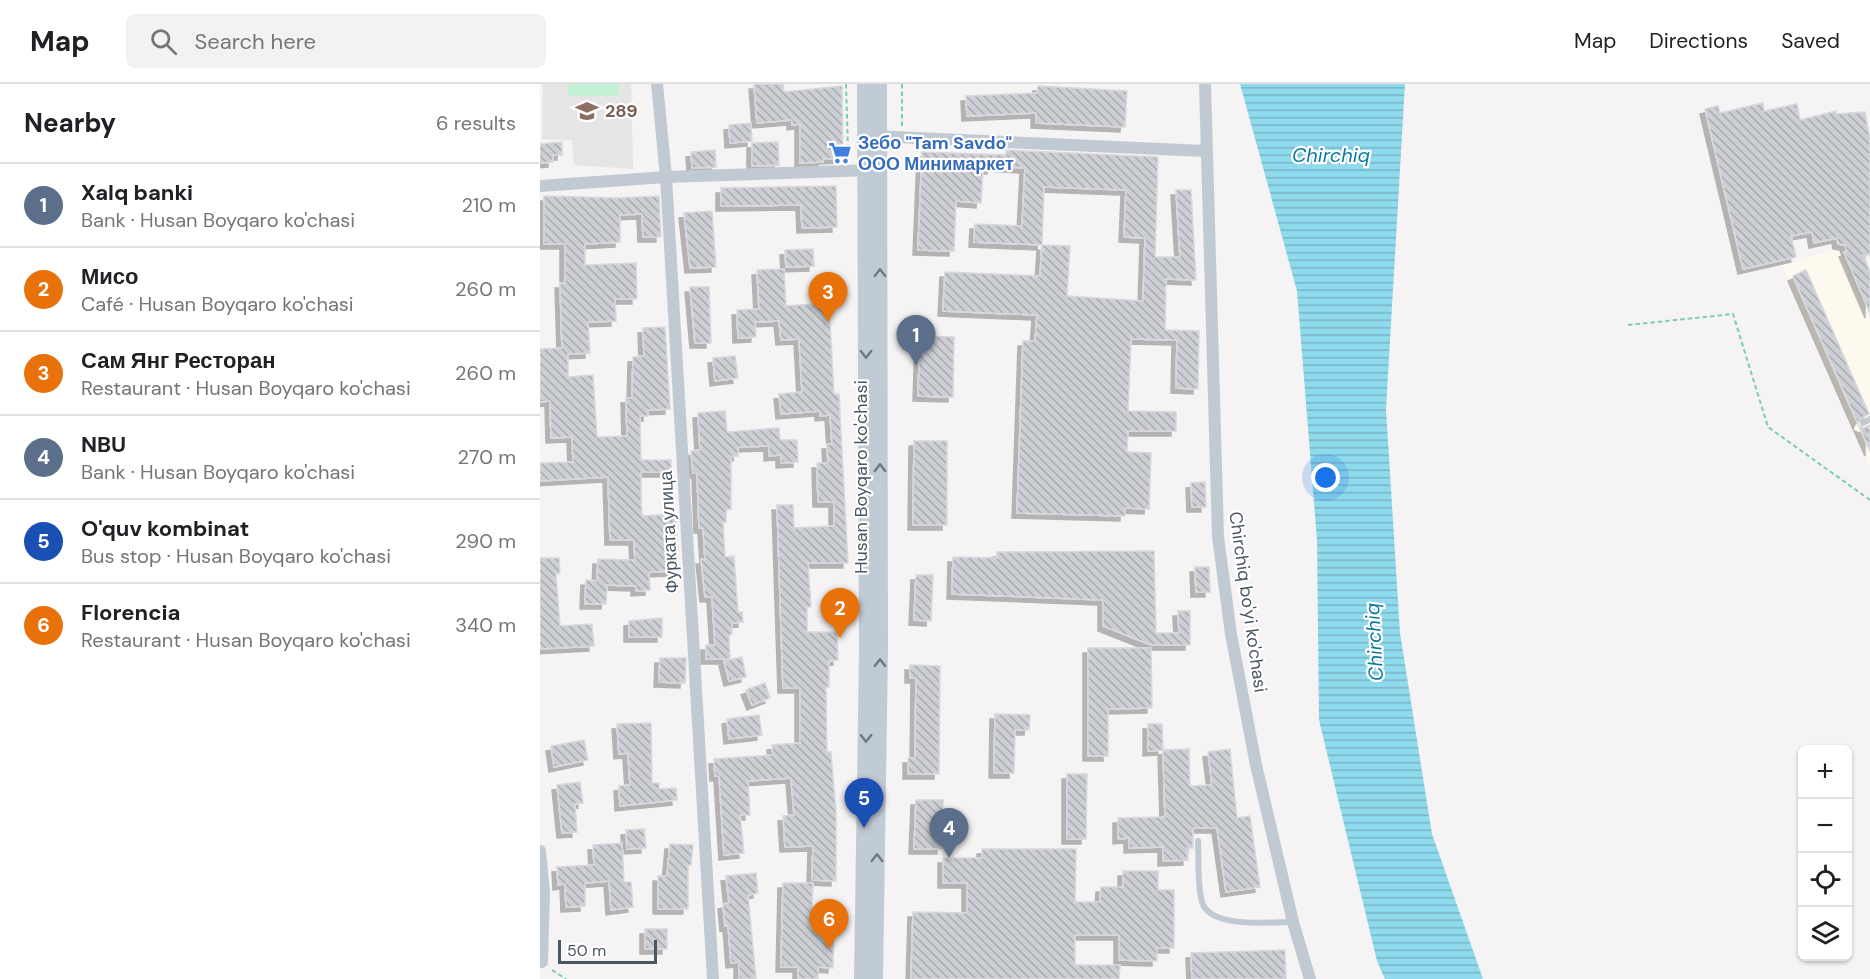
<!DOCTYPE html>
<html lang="en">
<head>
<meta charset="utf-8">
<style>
	body { margin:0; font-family:"DM Sans",sans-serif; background:#f2f2f2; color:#202124 }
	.controls { position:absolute; right:18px; bottom:18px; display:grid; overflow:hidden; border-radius:9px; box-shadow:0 2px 4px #0004 }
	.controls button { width:54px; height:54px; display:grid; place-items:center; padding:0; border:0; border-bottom:2px solid #e0e0e0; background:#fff; color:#202124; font:30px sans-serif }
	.scale { position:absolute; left:18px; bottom:15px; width:99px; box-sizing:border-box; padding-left:6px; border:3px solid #4a5661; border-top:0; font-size:16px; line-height:21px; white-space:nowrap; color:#4a5661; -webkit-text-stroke:4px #fff; paint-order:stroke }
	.you { position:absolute; left:786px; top:394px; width:21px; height:21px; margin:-15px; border:4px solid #fff; border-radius:50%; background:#1a73e8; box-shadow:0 0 0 9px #1a73e833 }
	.badge { display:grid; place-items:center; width:39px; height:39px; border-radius:50%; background:#1a73e8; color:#fff; font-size:20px; font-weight:700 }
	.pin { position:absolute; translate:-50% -50px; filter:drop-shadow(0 2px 3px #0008) }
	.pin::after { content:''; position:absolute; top:32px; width:21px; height:18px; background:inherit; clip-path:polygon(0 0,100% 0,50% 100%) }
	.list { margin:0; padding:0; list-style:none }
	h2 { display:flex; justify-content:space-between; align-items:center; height:78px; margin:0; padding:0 24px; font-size:26px }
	h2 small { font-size:20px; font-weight:400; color:#757577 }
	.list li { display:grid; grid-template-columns:39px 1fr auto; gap:18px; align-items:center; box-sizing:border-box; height:84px; padding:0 24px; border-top:2px solid #e0e0e0 }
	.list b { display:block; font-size:22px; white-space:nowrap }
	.list p { margin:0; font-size:20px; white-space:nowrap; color:#757577 }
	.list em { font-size:20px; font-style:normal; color:#757577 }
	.icon { flex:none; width:33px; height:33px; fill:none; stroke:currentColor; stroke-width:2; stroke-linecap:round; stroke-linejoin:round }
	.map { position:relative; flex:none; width:1330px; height:895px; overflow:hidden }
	header { display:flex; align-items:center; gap:36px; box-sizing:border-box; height:84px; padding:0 30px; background:#fff; border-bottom:2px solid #e0e0e0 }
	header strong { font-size:28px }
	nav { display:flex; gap:33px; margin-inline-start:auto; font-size:21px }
	.search { width:420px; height:54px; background:#f2f2f2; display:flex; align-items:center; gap:15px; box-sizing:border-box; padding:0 21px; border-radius:9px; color:#757577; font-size:22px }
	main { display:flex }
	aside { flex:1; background:#fff }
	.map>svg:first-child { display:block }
</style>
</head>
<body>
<header>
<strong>Map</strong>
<div class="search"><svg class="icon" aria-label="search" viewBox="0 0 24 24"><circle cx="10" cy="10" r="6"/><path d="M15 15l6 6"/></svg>Search here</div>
<nav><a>Map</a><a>Directions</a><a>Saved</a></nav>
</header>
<main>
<aside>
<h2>Nearby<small>6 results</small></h2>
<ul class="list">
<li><span class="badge" style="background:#5c6f8a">1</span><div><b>Xalq banki</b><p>Bank · Husan Boyqaro ko'chasi</p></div><em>210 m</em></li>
<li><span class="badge" style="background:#e8710a">2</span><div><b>Мисо</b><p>Café · Husan Boyqaro ko'chasi</p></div><em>260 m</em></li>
<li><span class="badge" style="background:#e8710a">3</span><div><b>Сам Янг Ресторан</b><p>Restaurant · Husan Boyqaro ko'chasi</p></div><em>260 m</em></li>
<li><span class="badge" style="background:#5c6f8a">4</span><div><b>NBU</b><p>Bank · Husan Boyqaro ko'chasi</p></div><em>270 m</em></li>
<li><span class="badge" style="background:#1a4fb4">5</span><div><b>O'quv kombinat</b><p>Bus stop · Husan Boyqaro ko'chasi</p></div><em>290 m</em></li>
<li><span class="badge" style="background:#e8710a">6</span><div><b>Florencia</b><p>Restaurant · Husan Boyqaro ko'chasi</p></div><em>340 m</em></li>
</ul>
</aside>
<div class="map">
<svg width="1330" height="895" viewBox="0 0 1330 895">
	<defs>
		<pattern id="water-rules" width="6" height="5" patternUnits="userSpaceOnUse" patternTransform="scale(1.5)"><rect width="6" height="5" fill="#90daee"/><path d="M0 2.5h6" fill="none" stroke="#78b4c4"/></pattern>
		<pattern id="building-back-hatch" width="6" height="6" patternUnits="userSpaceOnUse" patternTransform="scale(1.5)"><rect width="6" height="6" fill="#cdcfd5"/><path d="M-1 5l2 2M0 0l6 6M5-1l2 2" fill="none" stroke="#a8abb0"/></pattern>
		<filter id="shadow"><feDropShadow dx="-5" dy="5" stdDeviation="0" flood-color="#0004"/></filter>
	</defs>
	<rect width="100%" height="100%" fill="#f5f3f3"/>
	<path fill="#fdf9ef" d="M1298,164L1330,237V383L1242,182Z"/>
	<path fill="#e6e4e5" d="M3,0H91L93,85L34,81L32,56L2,55Z"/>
	<path fill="#c3f1d5" d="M28,0H79V12H28Z"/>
	<path fill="url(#water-rules)" d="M700,0H865L846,325L860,549L892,750L943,895H845L837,877L779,636L777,456L757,207Z"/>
	<path fill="url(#building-back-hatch)" stroke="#d7d9de" stroke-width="1.5" fill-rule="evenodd" filter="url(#shadow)" d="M214,0H243L244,8L302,2L303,74L283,75V78L260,79V40L252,41V36L217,39Z
		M498,2L587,7L585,43L496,39V29L427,32L426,12L497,9Z
		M1223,19L1224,27L1257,20L1260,36L1296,27V30L1325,28L1330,55V171H1323L1330,188V229L1304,168L1307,167L1305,161L1298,160L1297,154L1274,159L1272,148L1251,152L1256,173L1203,185L1165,25L1178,22L1180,29Z
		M211,39L212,57L190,59L189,41Z
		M22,58V71H13V78L0,79V60Z
		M238,58L239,81L212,82V59Z
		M175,66L176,83L152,84L151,68Z
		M466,66L618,73L615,173H640L636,106H651L656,196L626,195L625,246L659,247L658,305L636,304L637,256L591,255L588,327L636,328V347H588L587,368L611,369L609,425L585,424V432L477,429L483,257H495L497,231L403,227L405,188L500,192L502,161L434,158L435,140L482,142L485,84L453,82L452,85H443L441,119L416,117L414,167L378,166L382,68L466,71ZM504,103L586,106L584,153L605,154L603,217L527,212L530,162L502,161Z
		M296,102L297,143L262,144L261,121L181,122V104Z
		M4,112L78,114L119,112L121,153H103L102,130L80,131V158L45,160V181L96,179L97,215H75L76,237L48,238L50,269L28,270V293L53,291L57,353L87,352L86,314H92L93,273L104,272L103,244L125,243L130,325L108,326V332H100L101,376H131V388H101V412L102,432L136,430L138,487L109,488L110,506L96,507V502L67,501L66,520H45L46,496L57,497L58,475L95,476L94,456H70L68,393L0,397V379L33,378L32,353L11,354L10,317L0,318V265L22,264L20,199H25V160H4Z
		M172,127L176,183L150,184L144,129Z
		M273,165L274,182L246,183L245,166Z
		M244,185L246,222L289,219L294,310H299L308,479H268L271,523H267V548H297L298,576L289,577V603H286L287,668H291L296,728V797L272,796L273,762L245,763L243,732L254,731L251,694L208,697L210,731H200L204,769L184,771L179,692H175L174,675L233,671L232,661L260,659V604H243L237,421H253L254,444L294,442V418H278L277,379H288L287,360H292L290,331L280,332V327L241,330L239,310L262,308L259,255L241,256L239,237L215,238L216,253L198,254L197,226L219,225L217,186Z
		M1266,186L1329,330L1320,335L1318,340L1253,192Z
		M150,203H169L171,259H155Z
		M380,252L414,253L413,313L378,312Z
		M195,272L198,294L175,297L173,274Z
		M185,327L187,348L239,344L240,356H257L258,378L241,379V371L229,372V362L198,363V372H191V425L186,426V438H183L185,473L194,472L198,528H202L203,538L192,539V550L189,551L190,575H166V561H175L172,513H165L161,475H165L163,444H159L157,389H153L151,367L160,366L158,329Z
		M1330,341V367L1319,342L1324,344Z
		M374,357H407V441H373Z
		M665,398L666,423H652L651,399Z
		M614,467L616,549H639L638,527H650V561H611L563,542V516L412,510L413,473L457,474V468Z
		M0,474H19L20,489L16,490L20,542L52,540L54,562L0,565Z
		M655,483H669L670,508H656Z
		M376,491H393L391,537L374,536Z
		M122,534V553H89V537Z
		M548,564H611L612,624L568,625V672H548Z
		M202,573L206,593L189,597L184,577Z
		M120,574H146L145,599L119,598Z
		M370,581L400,582L399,690H368V674H375L376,594H370Z
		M225,599L230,614L212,621L206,606Z
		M455,630L490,631L489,646H475L474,689H454Z
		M219,631L222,651L189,655L187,635Z
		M111,639L112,699H119V705L136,704L137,716L80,722L79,702L90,701L88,669L79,670L77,640Z
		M608,640H622L623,666L608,667Z
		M44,656L48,676L14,683L11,662Z
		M649,665L650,702L672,701L668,668L690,665L697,734L710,732L720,803L686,808L677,744H653V764H647L648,776L623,777V763L589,764V754L578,755V734L625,733L623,666Z
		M527,690H547L546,755H527Z
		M40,698L43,719L35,720L37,748L22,749L17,701Z
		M376,716H403L402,765H374Z
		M104,745L106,764L87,765L86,746Z
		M82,759L84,798H91L93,823L71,826L69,797L45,799V822L26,823L25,800L18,801L17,783L54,781L53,761Z
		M130,760L153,761L151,781H148V825H118V792H127Z
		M442,765H536L535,818H560L561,803H583V787H618V806H634V864H617V877L579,876V851H535V881H580L579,895H371L373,828L427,829V799H403V774H442Z
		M216,789L218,809L208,811L216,895H199V878L191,879L188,841L185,842L183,820L189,819L186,792Z
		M243,799H273L272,824H294L293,884L278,883V895H258V883H241Z
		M105,845H127V865H105Z
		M745,866L746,895H652L651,869Z"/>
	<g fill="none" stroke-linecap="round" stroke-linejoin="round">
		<path stroke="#7ad0a6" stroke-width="2" stroke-dasharray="4.5 3" stroke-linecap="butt" d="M306,0L308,66
			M362,0V42
			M1088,241L1193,230L1228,343L1330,416
			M12,886L26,895"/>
		<path stroke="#c1cad2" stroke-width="6" d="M1323,339L1330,335
			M658,757C659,775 657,800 662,818C670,845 730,838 753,838"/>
		<path stroke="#c1cad2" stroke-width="12" d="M117,0L126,93L173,895
			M665,0L678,453L691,550L716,681L753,838L770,895
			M333,52L665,67
			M0,102L126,93L331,86
			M0,767L4,808L2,878"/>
		<path stroke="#c1cbd6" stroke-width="16" d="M322,895L327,568L325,0
			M335,895L340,564L339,0"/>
	</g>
	<defs><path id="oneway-chevron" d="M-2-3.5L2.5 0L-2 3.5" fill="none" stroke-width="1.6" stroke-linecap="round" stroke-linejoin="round" transform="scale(1.5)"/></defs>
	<g stroke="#6e7984">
		<use href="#oneway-chevron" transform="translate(340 189) rotate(-90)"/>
		<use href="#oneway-chevron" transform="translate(326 270) rotate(90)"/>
		<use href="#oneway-chevron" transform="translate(340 384) rotate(-90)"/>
		<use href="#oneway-chevron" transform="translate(340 579) rotate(-89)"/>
		<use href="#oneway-chevron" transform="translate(326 654) rotate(91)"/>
		<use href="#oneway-chevron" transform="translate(337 774) rotate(-89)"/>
	</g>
	<defs>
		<g id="school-bare" transform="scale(1.8)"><path d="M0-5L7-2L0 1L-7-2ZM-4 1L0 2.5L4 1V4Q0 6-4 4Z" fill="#8d6e63" stroke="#fff" stroke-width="2.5" paint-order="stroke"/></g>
		<g id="supermarket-bare" transform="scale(1.8)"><path d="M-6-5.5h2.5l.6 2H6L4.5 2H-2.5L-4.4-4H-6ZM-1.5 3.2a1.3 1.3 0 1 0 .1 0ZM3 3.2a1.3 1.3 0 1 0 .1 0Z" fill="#3f7fe0" stroke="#fff" stroke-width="2.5" paint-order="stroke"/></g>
	</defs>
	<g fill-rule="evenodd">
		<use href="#school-bare" x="47" y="27"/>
		<use href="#supermarket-bare" x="300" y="69"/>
	</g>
	<g text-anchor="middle" stroke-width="4.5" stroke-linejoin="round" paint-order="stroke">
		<g font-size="18" font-weight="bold" fill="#785e54" stroke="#fff" text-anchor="start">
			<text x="65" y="33">289</text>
		</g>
		<g font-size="18" font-weight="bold" fill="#366cbe" stroke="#fff" text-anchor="start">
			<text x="318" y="65">Зебо "Tam Savdo"<tspan x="318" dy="21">ООО Минимаркет</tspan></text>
		</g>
		<g font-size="18" fill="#4a5661" stroke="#fff">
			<text transform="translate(321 393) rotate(-90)" y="6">Husan Boyqaro ko'chasi</text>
			<text transform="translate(129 448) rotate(-93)" y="6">Фурката улица</text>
			<text transform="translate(708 518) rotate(82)" y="6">Chirchiq bo'yi ko'chasi</text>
		</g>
		<g font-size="20" font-style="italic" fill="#0c7c9b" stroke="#fff">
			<text x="791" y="78">Chirchiq</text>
			<text transform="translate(834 558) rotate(-93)" y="7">Chirchiq</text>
		</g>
	</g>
</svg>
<div class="controls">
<button>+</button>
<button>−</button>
<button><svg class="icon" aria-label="locate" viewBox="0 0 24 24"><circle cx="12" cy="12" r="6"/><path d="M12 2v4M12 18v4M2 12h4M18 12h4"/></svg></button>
<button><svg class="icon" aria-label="layers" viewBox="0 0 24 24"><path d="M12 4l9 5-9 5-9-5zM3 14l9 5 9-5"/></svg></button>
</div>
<div class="scale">50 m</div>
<div class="you"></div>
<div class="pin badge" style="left:376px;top:281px;background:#5c6f8a">1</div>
<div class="pin badge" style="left:300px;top:554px;background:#e8710a">2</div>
<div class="pin badge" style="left:288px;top:238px;background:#e8710a">3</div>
<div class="pin badge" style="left:409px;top:774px;background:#5c6f8a">4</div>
<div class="pin badge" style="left:324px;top:744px;background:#1a4fb4">5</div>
<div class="pin badge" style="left:289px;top:865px;background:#e8710a">6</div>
</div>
</main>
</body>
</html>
